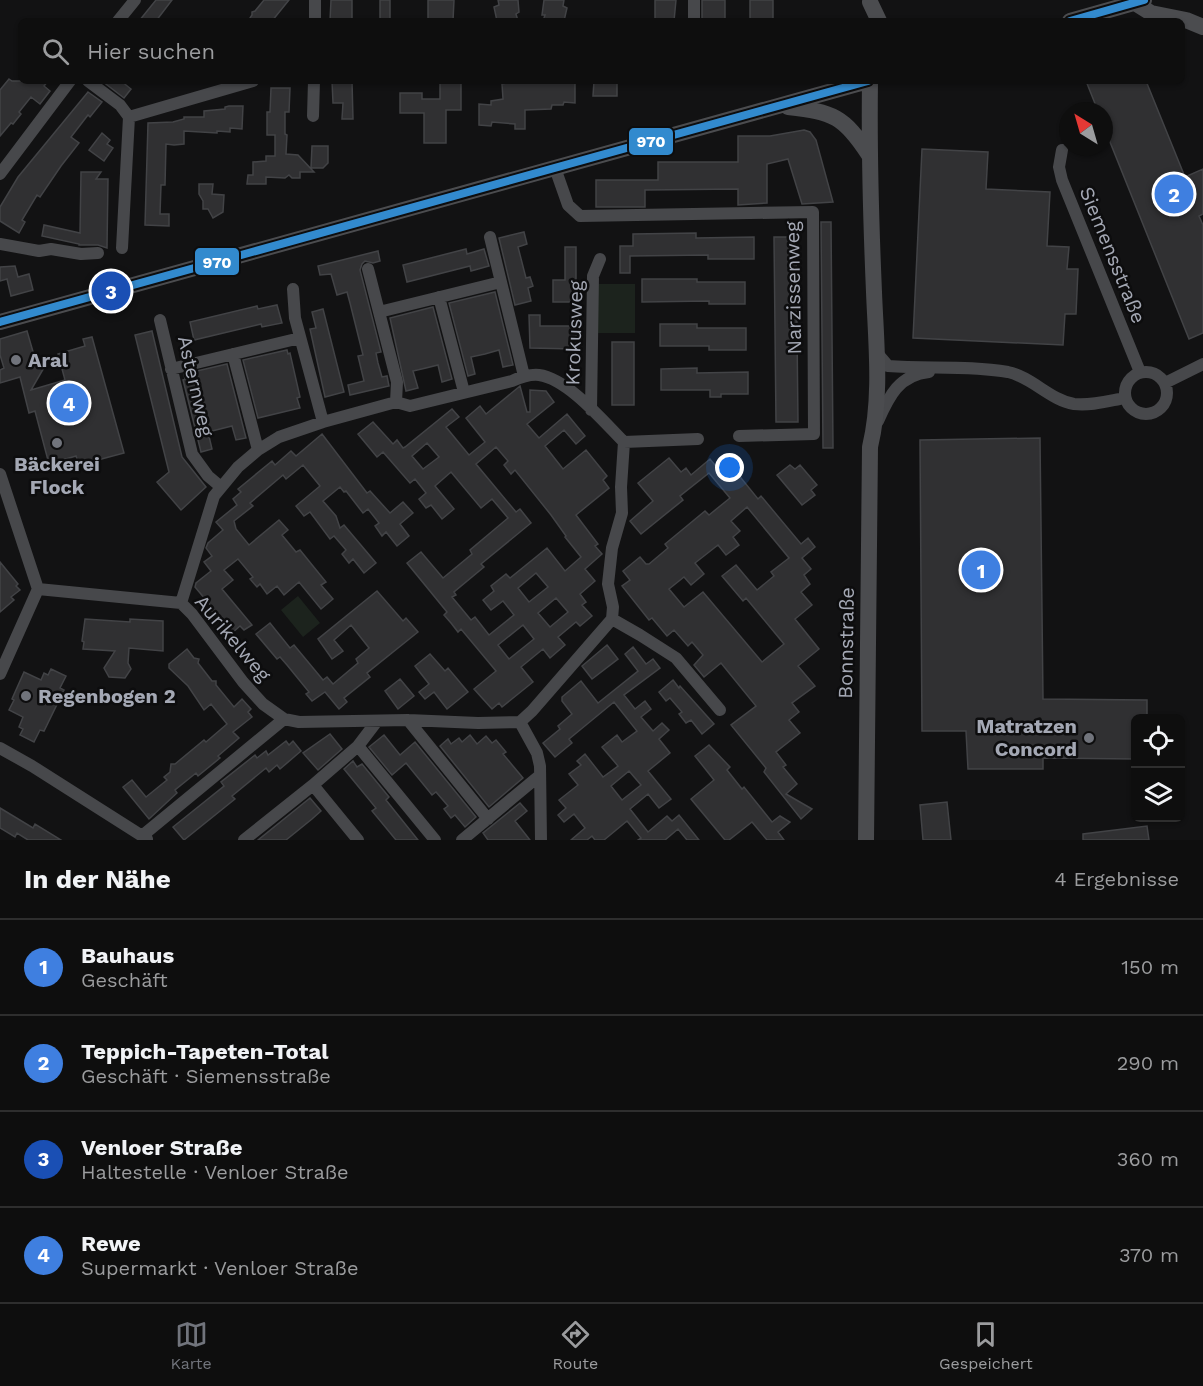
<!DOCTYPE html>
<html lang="de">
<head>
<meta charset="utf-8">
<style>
	body { margin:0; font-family:"Work Sans",sans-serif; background:#1c1c1c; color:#f1f3f6 }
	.controls { position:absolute; right:18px; bottom:18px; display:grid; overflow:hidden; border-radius:9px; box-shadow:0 2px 4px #0004 }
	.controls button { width:54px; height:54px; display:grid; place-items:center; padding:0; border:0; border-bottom:2px solid #2e2e2e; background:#0e0e0e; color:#f1f3f6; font:30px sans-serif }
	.compass { position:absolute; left:1059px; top:102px; width:54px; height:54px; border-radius:50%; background:#0e0e0e; box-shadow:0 2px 4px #0004; rotate:323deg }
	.you { position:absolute; left:730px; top:468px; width:21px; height:21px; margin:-15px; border:4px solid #fff; border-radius:50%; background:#1a73e8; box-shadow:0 0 0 9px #1a73e833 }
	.badge { display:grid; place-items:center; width:39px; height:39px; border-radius:50%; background:#71747c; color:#fff; font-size:20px; font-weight:700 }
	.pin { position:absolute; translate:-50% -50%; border:3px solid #fff; box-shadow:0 2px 6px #0006 }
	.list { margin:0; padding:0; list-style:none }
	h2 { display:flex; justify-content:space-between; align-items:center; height:78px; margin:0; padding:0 24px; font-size:26px }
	h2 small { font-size:20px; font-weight:400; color:#9b9c9e }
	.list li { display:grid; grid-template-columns:39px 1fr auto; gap:18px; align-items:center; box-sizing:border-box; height:96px; padding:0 24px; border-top:2px solid #2e2e2e }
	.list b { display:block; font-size:22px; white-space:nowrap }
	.list p { margin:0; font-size:20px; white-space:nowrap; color:#9b9c9e }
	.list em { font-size:20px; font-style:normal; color:#9b9c9e }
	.icon { flex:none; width:33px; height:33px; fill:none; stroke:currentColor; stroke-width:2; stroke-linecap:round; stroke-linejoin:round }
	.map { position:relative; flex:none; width:1203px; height:840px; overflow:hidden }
	.search { position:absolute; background:#0e0e0e; box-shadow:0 2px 4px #0004; left:18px; right:18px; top:18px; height:66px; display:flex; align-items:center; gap:15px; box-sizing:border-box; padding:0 21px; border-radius:9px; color:#9b9c9e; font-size:22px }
	.sheet { height:462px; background:#0e0e0e }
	nav { display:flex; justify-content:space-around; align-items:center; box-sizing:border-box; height:84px; border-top:2px solid #2e2e2e; background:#0e0e0e; font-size:16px; color:#9b9c9e }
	nav a { display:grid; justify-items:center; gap:3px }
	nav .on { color:#71747c }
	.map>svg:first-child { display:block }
</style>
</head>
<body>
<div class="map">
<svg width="1203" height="840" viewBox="0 0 1203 840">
	<rect width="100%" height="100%" fill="#121213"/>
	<path fill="#1c231d" d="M596,284H635V333H596Z
		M298,596L320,623L303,637L281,610Z"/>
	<path fill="#303032" stroke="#424346" stroke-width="1.5" fill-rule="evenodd" d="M156,0H172L156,21H139Z
		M264,0H289L272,21H248L252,15V12L255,11Z
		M331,0H352V21H330Z
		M380,0H390V21H380Z
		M428,0H454L453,21H428Z
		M498,0H518L519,12L516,14L518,21H497L494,7L499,5Z
		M544,0H564L563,6L567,8L564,21H543L545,15H542Z
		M655,0H676L674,21H655Z
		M702,0H725V21H702Z
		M750,0H773V21H750Z
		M9,79L12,81H48L44,86L50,91L40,104L31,97L19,112L21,114L13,124L11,123L0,136V90Z
		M102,81H121L131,89L124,98Z
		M332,81H352L353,119H342L343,103H333Z
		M440,81H461V110H446V143H424V113H400V93H422V99H440Z
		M506,81H575V103L564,102L563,105H552L551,109L525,110V129H515V124L492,122L491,126L479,125V104L491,105V101L503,99L502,84L507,83Z
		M594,81H617V96H593Z
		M1086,81H1146L1185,177L1203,169V214L1199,216L1203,225V333L1189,339L1104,127V111H1098Z
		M271,88H290L289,112H285V134L287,135L286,154L298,155L314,172H300V178H292L289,175L285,178L266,177V184H247L248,175H253V162L266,161V156H275V135H267V112H270Z
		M88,92L102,102L90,117L88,115L71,137L79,143L61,166L40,197L37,195L22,220L25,222L19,233L0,221V207L18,177Z
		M229,106H243L242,129L230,128V132L217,131V133L184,131V144L174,145L166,144L165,185H161L160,214H169V226L145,225L148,123L173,122L184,119V117H204V111L225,109V107Z
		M804,130L810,132L816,140L833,202L802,204L788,159L767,164V203L738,205V189L645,190V207H596V180H658V162H738V136H770Z
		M102,133L110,140L107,144L113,148L104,161L89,150Z
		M312,146H328V163L323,168H311Z
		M922,149L988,152L986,189L1050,192L1047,246L1069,247L1067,269H1078L1076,314H1065L1063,345L913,338Z
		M81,172H101L96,179H108L107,248L98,245H79V244L42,236L44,225L80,233Z
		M199,184H213L212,194L224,195L223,212L213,218L208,209H203V201L199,194Z
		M821,222H831L833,448H823Z
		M524,232L527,244L518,247L526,278L530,277L533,286L528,288L531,301L515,305L499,238Z
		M696,233V238L754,237V259H708V255L630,256V273H620V246H633V234Z
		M774,237H796L798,422H776Z
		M565,247H576V302H553V280H565Z
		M466,249L467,254L484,249L489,266L471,271L470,266L407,282L403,265Z
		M378,251L380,261L373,263L365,261L362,264L360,270L381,352L376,353L378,363L382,377L387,376L389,386L350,395L348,385L364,381L358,356L363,355L350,303L347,292L337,295L331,274L320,275L318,266Z
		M15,266L18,277L29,274L33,290L11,296L7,279L0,281V267Z
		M642,279H697V282H745V304H709V301L642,302Z
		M495,292L513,365L503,367L499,350L485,354L471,357L475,374L468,376L449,303Z
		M277,305L282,323L262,327L261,324L194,340L190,322L257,306L258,309Z
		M433,307L452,379L442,382L438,365L426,368L413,371L418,388L406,391L390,318Z
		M323,309L344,392L325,397L310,329L316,328L312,312Z
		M529,315H540V326H576V349L530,348Z
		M660,324H697V328H746V350H709V346H660Z
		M27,331L36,362L49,359L31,390L65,380L58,354L85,346L83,339L92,337L124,453L79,465L76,456L49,464L35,411L29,413L20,377L0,383V370L4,368L0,355V339Z
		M152,331L182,457L206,487L181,510L157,482L169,472L135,335Z
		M612,342H634V405H612Z
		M287,350L288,354L290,353L300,397L297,398L300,408L258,418L243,360Z
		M227,364L246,438L236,440L232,426L208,432L212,449L201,452L183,380L185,379L184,374Z
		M697,368V373L748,372V394H721V397H710V390H661V369Z
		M520,386L527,412H530V390L546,391L554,402L527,424L539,438L567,414L585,436L576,444L564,430L545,446L563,469L586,450L607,476L603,480L609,488L576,515L598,544L595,546L602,554L585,569L595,581L580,594L586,602L582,605L592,616L580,626L576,622L558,637L565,645L550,658L543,649L521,667L533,682L502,707L499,703L492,709L474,689L496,671L461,629L458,632L451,623L444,615L447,612L407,563L421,552L443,578L472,554L470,550L508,518L492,499L481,508L451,472L435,486L454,509L442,519L431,505L426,508L419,499L426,493L415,479L410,483L383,452L377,457L358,434L373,422L393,444L397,440L403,448L405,447L452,409L459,417L446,427L469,455L485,442L466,418L480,406L486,414ZM427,443L439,457L423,469L412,456ZM496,447L508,461L504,465L511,474L515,470L551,515L566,536L565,537L581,557L565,571L547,548L510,578L506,574L491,586L494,591L483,600L491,610L503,601L514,615L489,635L475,617L471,620L452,597L456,595L454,592L484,567L481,564L531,523L520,509L516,512L476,464ZM536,573L548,587L529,602L518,588ZM556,598L568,612L550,627L538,613ZM523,625L534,639L509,659L498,645Z
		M322,434L367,493L370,491L390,513L403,502L413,513L400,524L409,536L397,546L386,532L382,536L375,526L379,523L368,509L363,513L346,491L344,492L340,487L323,501L336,516L340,528L344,525L376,563L364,573L353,559L349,563L342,554L346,550L334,536L330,539L310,512L304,516L296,506L320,486L303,465L286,479L283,475L250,503L253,506L234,521L236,529L249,545L279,520L288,530L282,535L296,552L300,550L326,582L321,585L333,599L321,609L299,582L284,595L277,586L267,594L260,584L257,587L250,579L253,577L238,559L224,570L233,580L222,589L252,625L244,630L240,626L231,634L209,608L211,606L195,587L196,583L211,571L204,562L212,556L206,548L208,543L223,530L216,522L237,505L233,499L241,492L238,489L272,461L275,465L291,451L296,456Z
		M1040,438L1043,699L1147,700V718H1136V759L1043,758V769H968L966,731H922L920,440Z
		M669,458L681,472L686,468L691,475L710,459L724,476L733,468L758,499L761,496L801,544L808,538L815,547L802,558L811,569L804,575L810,584L801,592L812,605L795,619L819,649L798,666L815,686L792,703L799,712L789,720L800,733L776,752L786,765L783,767L797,784L786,794L812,809L801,819L764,772L766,768L731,725L756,706L721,663L704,677L694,665L703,655L692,642L688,646L674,630L667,636L652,618L649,620L622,586L630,580L623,571L640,557L646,564H649L668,548L665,544L705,511L709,515L730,498L709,473L680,496L683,500L641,534L630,521L653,501L638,483ZM747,507L789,558L771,572L774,576L757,590L736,565L722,576L743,601L746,598L784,644L762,662L703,592L684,607L669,589L684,577L691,585L704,574L695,563L718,545L726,555L739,545L733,537L740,531L731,521Z
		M790,465L795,469L800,465L817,485L811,490L815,495L802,505L777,475Z
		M0,562L18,584L16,586L20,590L11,597L14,600L0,612Z
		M377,591L403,621L406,618L418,632L367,673L370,677L344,698L347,702L339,709L325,692L312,701L306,694L309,692L287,665L280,657L277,659L256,634L270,623L290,648L294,645L323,680L327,677L333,684L358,663L356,659L369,648L351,625L334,640L343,651L332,659L318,639Z
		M85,619L130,622V619L163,621V651L129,648L128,663L131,669L125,678L109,677L104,668L115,651L83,649L84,642L82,641Z
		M607,645L618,659L592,679L582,666Z
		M633,647L646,664L653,659L660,668L624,695L635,709L645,701L651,709L641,717L653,731L662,723L669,730L659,739L670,753L648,771L671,799L659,808L648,794L630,809L648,832L667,816L672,821L679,815L699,840H687L678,829L665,840H638L641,838L627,821L604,840H595L592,836L587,840H571L585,828L574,814L564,822L558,815L566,808L559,800L578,785L569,774L581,765L577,761L585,754L603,777L618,766L602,747L617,735L622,742L637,731L614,702L569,739L572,743L555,757L543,743L560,729L558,726L572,714L562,701V697L581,681L598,703L638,671L625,654ZM629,771L641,785L622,800L611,786Z
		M187,649L194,658L199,659L198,663L212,681H216V685L234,707L242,699L251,709L248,712L252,717L233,732L239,738L218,756L220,758L198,776L196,773L175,790L177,793L149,819L123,787L132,780L146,797L167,780L164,777L170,772L171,764H175L204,740L206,742L227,724L211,704L204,710L188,686L169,668V664Z
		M430,654L445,671L448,668L468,692L447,709L434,692L425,699L419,692L429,684L415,666Z
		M51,669L66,676L60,688L64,690L44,731L40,730L34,742L20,735L23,729L19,727L23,717L9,710L14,700L12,699L24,672L41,680L44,673L48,675Z
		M400,679L414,696L398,709L385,691Z
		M673,680L679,688L680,686L714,724L702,734L691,720L686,723L679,714L682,712L670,698L666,701L659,692Z
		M330,734L342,749L318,770L303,753Z
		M384,735L400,755L415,742L476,817L465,827L455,815L451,818L444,809L448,806L436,792L432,795L406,763L392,775L369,747Z
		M470,735L477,744L486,736L492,743L496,740L506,752L503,754L523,778L489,807L440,746L448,739L451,744L459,738L462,742Z
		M286,741L289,745L293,741L301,751L280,769L277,765L269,772L266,768L232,796L235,799L184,840L173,827L224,786L221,782L255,755L257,758L266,751L268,755Z
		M709,745L730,767L727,770L742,789L744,787L772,822L780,816L790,822L778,832L784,840H767L752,822L729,840H725L691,799L714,780L695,756Z
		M353,761L357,767L362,764L389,797L386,800L418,840H396L372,811L376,808L344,769Z
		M310,798L321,811L312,819L286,840H258Z
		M947,802L951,840H923L920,805Z
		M520,803L527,811L515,821L530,840H488L483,833Z
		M0,808L33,828L35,824L61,840H28L17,833L15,837L0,828Z
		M1147,826L1149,840H1083V834Z"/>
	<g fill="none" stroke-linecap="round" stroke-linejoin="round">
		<path stroke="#47484b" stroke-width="12" d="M315,0V21
			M694,0V21
			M118,21L135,0
			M88,81L120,105L129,117L122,248
			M313,116L314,81
			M129,117L253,81
			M1062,150L1059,167L1062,180L1140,372
			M555,168L568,205L580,216L813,212L814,434L739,436
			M0,174L70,81
			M490,237L524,376
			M0,244L39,251L51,249L81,254L98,253
			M368,269L397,382L396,402
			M293,289L295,318L323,422
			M439,297L464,392
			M379,312L501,282
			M160,320L192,454L208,476L221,487
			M877,353L888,366C928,369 969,365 1008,372C1032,377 1050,400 1074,404C1091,406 1108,401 1125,398
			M233,354L258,450
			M171,369L300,338
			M1125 393a21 21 0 1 1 42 0a21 21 0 1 1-42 0Z
			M1165,383L1203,364
			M591,410L593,276L600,259
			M878,421C889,396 899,375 929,372
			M624,442L698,439
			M0,474L38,589L0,674
			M38,589L181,603L192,614L243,682L263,704L284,719L299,722L408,720L478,723L520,722L532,711L612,619
			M181,603L214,496L238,467L258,450L279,437L323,422L396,402L410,406L512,381C521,377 530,374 539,375C568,379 603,421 624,442L621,487L622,513L612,548L608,584L613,607L612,619
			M612,619L640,635L676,658L720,710
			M408,720L488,819
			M377,721L358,746L435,840
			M520,722L537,753L540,766L541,840
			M0,748L32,766L147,839
			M313,785L358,746
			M142,836L284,719
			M244,840L313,785L358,840
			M462,840L539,776"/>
		<path stroke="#4b4c4f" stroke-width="16" d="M870,2L879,21
			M1135,3L1151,13L1186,20L1203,27
			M1070,21L1144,0
			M788,107C833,112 844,116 869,155
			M0,322L868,81
			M866,840L870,447C882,397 876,343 874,292C871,222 869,151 870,81"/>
		<g stroke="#0d0d0e" stroke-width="12">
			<path id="bus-1" d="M1070,21L1144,0
				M0,322L868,81"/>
		</g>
		<use href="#bus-1" stroke="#328ace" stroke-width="8"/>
	</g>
	<g fill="#71747c" stroke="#0d0d0e" stroke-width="2">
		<circle cx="16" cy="360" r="6"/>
		<circle cx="57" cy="443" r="6"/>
		<circle cx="26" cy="696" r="6"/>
		<circle cx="1089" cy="738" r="6"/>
	</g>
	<g text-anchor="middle" stroke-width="5" stroke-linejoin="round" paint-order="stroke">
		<g font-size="20" fill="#a4a8b4" stroke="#0d0d0e">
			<text transform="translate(1113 255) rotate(68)" y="7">Siemensstraße</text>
			<text transform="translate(793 288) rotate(-91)" y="7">Narzissenweg</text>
			<text transform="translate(574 333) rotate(-88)" y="7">Krokusweg</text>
			<text transform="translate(196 386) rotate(77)" y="7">Asternweg</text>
			<text transform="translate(233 638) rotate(50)" y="7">Aurikelweg</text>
			<text transform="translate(846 643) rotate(-89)" y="7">Bonnstraße</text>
		</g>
		<g font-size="20" font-weight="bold" fill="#a4a8b4" stroke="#0d0d0e" text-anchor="start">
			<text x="28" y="367">Aral</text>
			<text x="57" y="471" text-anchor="middle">Bäckerei<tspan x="57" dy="23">Flock</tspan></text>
			<text x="38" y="703">Regenbogen 2</text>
			<text x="1077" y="733" text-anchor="end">Matratzen<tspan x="1077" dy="23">Concord</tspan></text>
		</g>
	</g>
	<g stroke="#0d0d0e" stroke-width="2">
		<rect x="628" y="127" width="46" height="29" rx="6" fill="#328ace"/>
		<rect x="194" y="247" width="46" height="29" rx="6" fill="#328ace"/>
	</g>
	<g font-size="16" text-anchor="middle" font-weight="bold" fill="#fff">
		<text x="651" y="147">970</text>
		<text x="217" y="268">970</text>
	</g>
</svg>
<div class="controls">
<button><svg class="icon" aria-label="locate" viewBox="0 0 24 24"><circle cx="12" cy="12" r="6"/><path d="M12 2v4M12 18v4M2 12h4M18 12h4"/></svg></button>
<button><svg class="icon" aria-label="layers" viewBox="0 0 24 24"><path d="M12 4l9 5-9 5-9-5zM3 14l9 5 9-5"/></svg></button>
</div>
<svg class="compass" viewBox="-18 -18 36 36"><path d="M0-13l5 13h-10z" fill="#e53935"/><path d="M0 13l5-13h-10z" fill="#9b9c9e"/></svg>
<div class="you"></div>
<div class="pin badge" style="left:981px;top:570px;background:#3f7fe0">1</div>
<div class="pin badge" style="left:1174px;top:194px;background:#3f7fe0">2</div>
<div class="pin badge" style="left:111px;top:291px;background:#1a4fb4">3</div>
<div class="pin badge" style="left:69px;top:403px;background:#3f7fe0">4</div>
<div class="search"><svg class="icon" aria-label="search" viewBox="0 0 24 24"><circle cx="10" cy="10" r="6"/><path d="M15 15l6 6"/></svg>Hier suchen</div>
</div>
<section class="sheet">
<h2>In der Nähe<small>4 Ergebnisse</small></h2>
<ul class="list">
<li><span class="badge" style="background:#3f7fe0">1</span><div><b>Bauhaus</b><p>Geschäft</p></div><em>150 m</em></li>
<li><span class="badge" style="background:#3f7fe0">2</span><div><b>Teppich-Tapeten-Total</b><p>Geschäft · Siemensstraße</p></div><em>290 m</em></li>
<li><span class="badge" style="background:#1a4fb4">3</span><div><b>Venloer Straße</b><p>Haltestelle · Venloer Straße</p></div><em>360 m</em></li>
<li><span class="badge" style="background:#3f7fe0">4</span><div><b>Rewe</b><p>Supermarkt · Venloer Straße</p></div><em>370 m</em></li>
</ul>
</section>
<nav>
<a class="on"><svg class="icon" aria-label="map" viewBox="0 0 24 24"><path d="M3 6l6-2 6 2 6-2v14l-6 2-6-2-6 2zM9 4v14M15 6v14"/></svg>Karte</a>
<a><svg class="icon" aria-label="directions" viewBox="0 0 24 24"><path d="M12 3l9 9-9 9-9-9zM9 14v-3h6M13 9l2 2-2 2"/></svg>Route</a>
<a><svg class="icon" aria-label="saved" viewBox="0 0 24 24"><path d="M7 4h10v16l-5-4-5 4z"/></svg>Gespeichert</a>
</nav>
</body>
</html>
